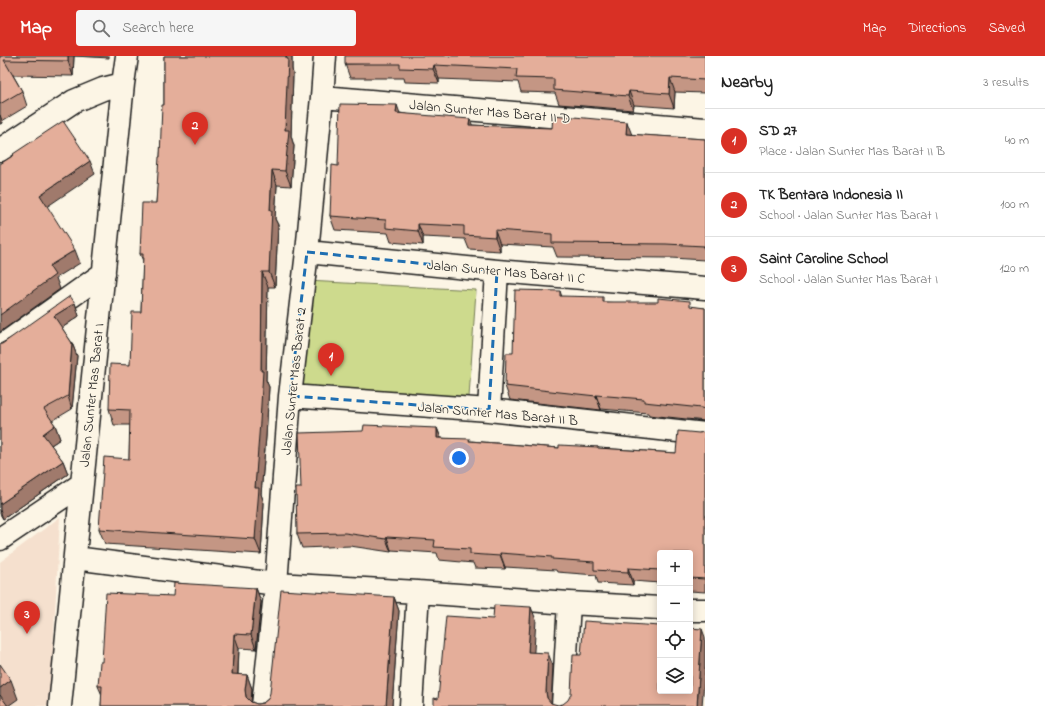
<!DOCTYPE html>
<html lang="en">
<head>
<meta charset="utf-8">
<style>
	body { margin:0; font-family:"Indie Flower",sans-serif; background:#f6f6f6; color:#222 }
	.controls { position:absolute; right:12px; bottom:12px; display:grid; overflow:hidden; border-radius:4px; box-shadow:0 2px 10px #0003 }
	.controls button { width:36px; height:36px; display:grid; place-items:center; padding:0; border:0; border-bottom:1px solid #e0e0e0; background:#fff; color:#222; font:20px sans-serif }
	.you { position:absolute; left:459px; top:402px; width:14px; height:14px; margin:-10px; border:3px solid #fff; border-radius:50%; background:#1a73e8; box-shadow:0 0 0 6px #1a73e833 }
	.badge { display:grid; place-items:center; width:26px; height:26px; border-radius:50%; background:#d93025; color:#fff; font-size:13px; font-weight:700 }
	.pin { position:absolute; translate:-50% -33px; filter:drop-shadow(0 1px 2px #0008) }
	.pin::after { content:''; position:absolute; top:21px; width:14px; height:12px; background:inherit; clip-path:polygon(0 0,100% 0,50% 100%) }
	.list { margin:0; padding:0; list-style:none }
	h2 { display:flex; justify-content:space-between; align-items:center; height:52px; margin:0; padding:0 16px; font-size:17px }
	h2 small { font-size:13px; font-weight:400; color:#767676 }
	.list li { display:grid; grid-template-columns:26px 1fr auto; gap:12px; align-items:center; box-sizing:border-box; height:64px; padding:0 16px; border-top:1px solid #e0e0e0 }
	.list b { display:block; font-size:15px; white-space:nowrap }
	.list p { margin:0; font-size:13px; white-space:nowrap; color:#767676 }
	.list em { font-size:13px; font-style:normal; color:#767676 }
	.icon { flex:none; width:22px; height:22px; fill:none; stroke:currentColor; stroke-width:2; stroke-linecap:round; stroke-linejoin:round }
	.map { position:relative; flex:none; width:705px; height:650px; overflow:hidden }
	header { display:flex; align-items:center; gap:24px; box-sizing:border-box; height:56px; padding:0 20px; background:#d93025; color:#fff }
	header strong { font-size:19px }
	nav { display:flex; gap:22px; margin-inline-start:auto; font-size:14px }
	.search { width:280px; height:36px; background:#f6f6f6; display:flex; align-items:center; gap:10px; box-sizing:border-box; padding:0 14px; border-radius:4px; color:#767676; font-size:15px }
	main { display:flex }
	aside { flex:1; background:#fff }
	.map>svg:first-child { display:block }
</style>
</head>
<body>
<header>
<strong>Map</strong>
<div class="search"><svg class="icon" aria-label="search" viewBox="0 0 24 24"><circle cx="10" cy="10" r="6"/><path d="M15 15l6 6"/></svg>Search here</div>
<nav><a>Map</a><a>Directions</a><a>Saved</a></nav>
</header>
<main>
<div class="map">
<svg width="705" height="650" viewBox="0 0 705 650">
	<rect width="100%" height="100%" fill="#fcf5e5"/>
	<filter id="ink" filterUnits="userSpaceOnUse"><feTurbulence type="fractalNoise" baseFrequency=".025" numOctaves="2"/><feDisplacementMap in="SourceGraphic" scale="8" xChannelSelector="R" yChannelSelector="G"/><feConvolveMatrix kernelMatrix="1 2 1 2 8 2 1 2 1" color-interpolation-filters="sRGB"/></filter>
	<g filter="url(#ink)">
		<path fill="#f5e0ce" d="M60,461L50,650H0V506Z"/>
		<path fill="#cdda8d" stroke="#747b54" d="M307,225L476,234L469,341L300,332Z"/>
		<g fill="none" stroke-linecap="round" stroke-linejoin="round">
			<g stroke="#1c1c1c" stroke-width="25">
				<path id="street" d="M322,41L705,73
					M0,94L74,45L103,33L123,28
					M307,196L497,215L705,232
					M0,291L104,217
					M290,340L489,354L705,378
					M489,354L497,215
					M0,483L82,428
					M75,502L276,528L418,536L569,547L660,552
					M690,554H705
					M60,650L82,428L123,28L127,0
					M263,650L276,528L290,340L307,196L322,41L325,0
					M411,650L418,536
					M563,650L569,547"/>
			</g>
			<use href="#street" stroke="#fcf5e5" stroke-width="22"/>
		</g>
		<path fill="#c49684" stroke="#1c1c1c" d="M0,0H74L73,20L13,19L22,35L27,50L2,65L3,67L0,68Z
			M74,0H109V2Z
			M164,0H292V13L293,18L291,80L294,90L291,130L277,129L275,163L278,169L275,231H268L266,324L269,331L266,381L261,438L264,447L261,498L105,488L99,473L129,403L130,369H114L109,353L130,309L141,256L143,205L140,198L156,147L160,101L164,49Z
			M705,0V37L675,36L674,52L634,49L633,54L559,48L555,37L521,36L518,26L439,23V27L405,26L404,22H350L345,8Z
			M400,57L472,69L705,83V204L671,202L557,201L553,191L500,188V195L469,193L465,183L423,181V189L391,186L388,177L335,174L330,160L338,110Z
			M560,235L562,241L604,246L692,251L705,252V365L649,359L648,357L601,353V354L510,344L505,330L513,297Z
			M75,247L79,260L62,272L72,287L77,300L72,353L52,365L55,369L60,383L51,389L63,405L68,418L3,463L0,458V288Z
			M437,372L441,382L470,385L559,392L598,391V392L676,397L699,377L705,376V536L690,535V497H660V527L633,525V529L598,527L596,519L557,516L556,514L505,511V513L475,512L473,507L439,504L437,497L391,494V496L350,490L302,492L297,478L301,432Z
			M256,532L261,546L256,593L239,592L238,619H247L252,633L251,646L257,648L263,647L394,541L399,555L392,650H101L102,639L98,630L102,606L173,540Z"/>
		<path fill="#a07a6c" stroke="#1c1c1c" d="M68,0H74L73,20L68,5Z
			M286,0H292V13L293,18L291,80L294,90L291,130L285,115V74Z
			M434,9L439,23V27L433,13Z
			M670,22L675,36L674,52L669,38Z
			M629,35L634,49L633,54L628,40Z
			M397,49L402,63L396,57Z
			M0,59L3,67L0,68Z
			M470,63L475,76L469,69Z
			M627,66L632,79L626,78Z
			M90,105L95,118L45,152L40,139Z
			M272,114L277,129L275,163L278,169L275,231L269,216L270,154Z
			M418,168L423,181V189L418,175Z
			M495,174L500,188V195L495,181Z
			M75,194L80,207L56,222L60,233L0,276V259L49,210Z
			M262,216L268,231L266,324L269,331L266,381L261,438L264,447L261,498L255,483V432L261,315Z
			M75,247L79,260L59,274L54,260Z
			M72,287L77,300L72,353L68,340Z
			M596,339L601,353V354L596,340Z
			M55,369L60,383L48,391L43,378Z
			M437,372L442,385L437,382Z
			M63,405L68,418L3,463L0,454V448Z
			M387,481L391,494V496L386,483Z
			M500,497L505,511V513L500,500Z
			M628,512L633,525V529L628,516Z
			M256,532L261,546L256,593L251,579Z
			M394,541L399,555L392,650H386Z
			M531,551L536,564L533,609L528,596Z
			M702,573L705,581V613L702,650H697Z
			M234,578L239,592L237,632L232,618Z
			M548,597L553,610L551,650L547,642L546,636Z
			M247,619L252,633L251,649L246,641L245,634Z
			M11,624L18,643L8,650L0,643V632Z"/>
		<path fill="#e4ae9a" stroke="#1c1c1c" d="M0,0H68V5L4,4L22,35L0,48Z
			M164,0H286V2L288,3L285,74H289L285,115L272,114L270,154H272L269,216H262L261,315H263L260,366L255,432H259L255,483L99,473L104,401L129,403L130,354L109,353L110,308L130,309L132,256H141L143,198H140L142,147H156L159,101H160L162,49H164Z
			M345,0H705V24L670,22L669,38L629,35L628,40L554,34V23L516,22L517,13L434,9L433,13L400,12V8H345Z
			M340,48L397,49L396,57L470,63L469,69L552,72L553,59L627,66L626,78L705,83V193L703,192L704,190L666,188L552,187V178L495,174V181L464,179V170L418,168V175L386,172V164L330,160L332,109L338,110Z
			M63,65L90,105L40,139L75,194L49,210L55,219L0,259V108L14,99L13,98Z
			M515,234L560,235V240L603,241V246H658V242L690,245V250L705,252V353L701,352L644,346V343L596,339V340L505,330L506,297H513Z
			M70,240L75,247L54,260L72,287L68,340L44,353L55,369L43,378L63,405L0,448V288H2Z
			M364,369L437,372V382L470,383L469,385L559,392V389L598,391V392L676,397L678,375L699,377L705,376V523L690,522V497H660V514L628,512V516L594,514V506L552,503V501L500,497V500L470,498V493L434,491L435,484L387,481L386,483L345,477L297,478L296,432H301L299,377L363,375Z
			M174,527L256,532L251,579L234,578L232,618L247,619L245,634L246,641L251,646L257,648L263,647L268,643L270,637L281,534L394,541L386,650H101L102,630H98L100,606H102L106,537L173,540Z
			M494,549L531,551L528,596L548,597L546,636L547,642L551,647L558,649L563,648L568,644L571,638L573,599H581L584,565L660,570V635H690V572L702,573L697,650H434V642L438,643L446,560L493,563Z
			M0,608L11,624L0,632Z
			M0,639L8,650H0Z"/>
	</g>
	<path fill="none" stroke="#1f6fb2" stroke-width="3" stroke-dasharray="8 5" stroke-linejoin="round" d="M307,196L497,215L489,354L290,340Z"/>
	<g text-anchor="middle" stroke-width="3" stroke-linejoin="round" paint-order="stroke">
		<g font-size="14" fill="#1c1c1c" stroke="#fcf5e5">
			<text transform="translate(490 55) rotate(5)" y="5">Jalan Sunter Mas Barat II D</text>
			<text transform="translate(506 215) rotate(5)" y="5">Jalan Sunter Mas Barat II C</text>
			<text transform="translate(293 325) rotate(-84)" y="5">Jalan Sunter Mas Barat 2</text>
			<text transform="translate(91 339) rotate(-84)" y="5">Jalan Sunter Mas Barat I</text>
			<text transform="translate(498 357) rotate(5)" y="5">Jalan Sunter Mas Barat II B</text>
		</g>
	</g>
</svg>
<div class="controls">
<button>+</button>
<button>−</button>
<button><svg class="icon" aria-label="locate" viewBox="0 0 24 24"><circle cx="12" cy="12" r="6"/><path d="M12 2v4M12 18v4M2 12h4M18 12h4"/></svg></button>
<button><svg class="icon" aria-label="layers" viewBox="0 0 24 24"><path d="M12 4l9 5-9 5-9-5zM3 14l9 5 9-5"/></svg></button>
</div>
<div class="you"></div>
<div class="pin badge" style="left:331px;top:320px">1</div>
<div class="pin badge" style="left:195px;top:89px">2</div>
<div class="pin badge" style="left:27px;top:578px">3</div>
</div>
<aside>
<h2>Nearby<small>3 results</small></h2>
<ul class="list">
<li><span class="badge">1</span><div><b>SD 27</b><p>Place · Jalan Sunter Mas Barat II B</p></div><em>40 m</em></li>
<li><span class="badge">2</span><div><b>TK Bentara Indonesia II</b><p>School · Jalan Sunter Mas Barat I</p></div><em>100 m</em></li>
<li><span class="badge">3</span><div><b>Saint Caroline School</b><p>School · Jalan Sunter Mas Barat I</p></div><em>120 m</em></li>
</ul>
</aside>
</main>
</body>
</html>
